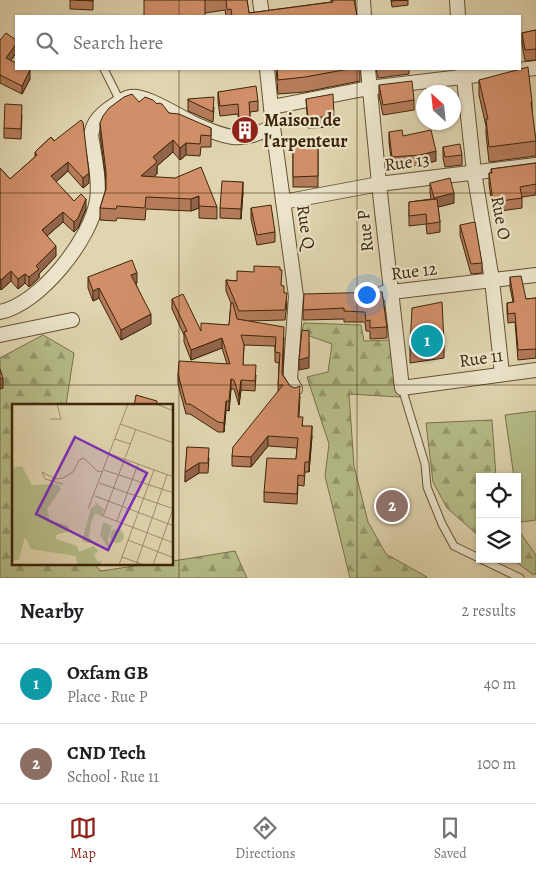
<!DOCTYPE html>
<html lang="en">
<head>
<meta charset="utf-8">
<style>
	body { margin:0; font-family:Alegreya,serif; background:#f2f2f2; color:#202124 }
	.controls { position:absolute; right:15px; bottom:15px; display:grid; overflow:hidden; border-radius:0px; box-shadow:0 1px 4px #0004 }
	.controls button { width:45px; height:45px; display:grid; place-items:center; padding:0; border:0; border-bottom:1px solid #e0e0e0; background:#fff; color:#202124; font:25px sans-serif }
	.compass { position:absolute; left:416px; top:85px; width:45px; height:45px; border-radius:50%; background:#fff; box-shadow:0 1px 4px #0004; rotate:333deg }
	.you { position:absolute; left:366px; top:294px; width:18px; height:18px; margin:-12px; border:4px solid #fff; border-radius:50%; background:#1a73e8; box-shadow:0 0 0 8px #1a73e833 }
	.badge { display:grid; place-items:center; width:32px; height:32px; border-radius:50%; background:#8f2418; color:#fff; font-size:16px; font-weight:700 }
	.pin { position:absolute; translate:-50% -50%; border:2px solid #fff; box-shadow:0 1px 5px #0006 }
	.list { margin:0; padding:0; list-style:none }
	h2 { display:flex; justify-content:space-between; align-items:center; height:65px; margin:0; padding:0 20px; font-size:21px }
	h2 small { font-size:16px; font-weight:400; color:#757577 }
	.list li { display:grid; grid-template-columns:32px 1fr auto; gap:15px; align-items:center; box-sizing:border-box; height:80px; padding:0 20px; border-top:1px solid #e0e0e0 }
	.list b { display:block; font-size:19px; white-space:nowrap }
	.list p { margin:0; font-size:16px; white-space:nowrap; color:#757577 }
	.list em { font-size:16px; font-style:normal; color:#757577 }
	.icon { flex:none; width:28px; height:28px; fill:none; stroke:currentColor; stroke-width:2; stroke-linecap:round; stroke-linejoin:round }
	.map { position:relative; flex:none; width:536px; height:578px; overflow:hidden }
	.search { position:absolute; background:#fff; box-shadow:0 1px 4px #0004; left:15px; right:15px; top:15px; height:55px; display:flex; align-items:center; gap:12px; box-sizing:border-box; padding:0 18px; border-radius:0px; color:#757577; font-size:19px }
	.sheet { height:225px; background:#fff }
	nav { display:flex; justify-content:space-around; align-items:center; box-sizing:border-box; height:70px; border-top:1px solid #e0e0e0; background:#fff; font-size:14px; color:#757577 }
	nav a { display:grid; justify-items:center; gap:2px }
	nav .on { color:#8f2418 }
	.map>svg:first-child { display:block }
</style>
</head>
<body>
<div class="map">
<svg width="536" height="578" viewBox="0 0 536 578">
	<defs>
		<pattern id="forest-firs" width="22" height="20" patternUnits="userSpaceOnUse" patternTransform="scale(1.25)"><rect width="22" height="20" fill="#b5bd89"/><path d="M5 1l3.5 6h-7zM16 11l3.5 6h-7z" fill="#95996e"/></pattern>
	</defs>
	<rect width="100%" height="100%" fill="#e0d5af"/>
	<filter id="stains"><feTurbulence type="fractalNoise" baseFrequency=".004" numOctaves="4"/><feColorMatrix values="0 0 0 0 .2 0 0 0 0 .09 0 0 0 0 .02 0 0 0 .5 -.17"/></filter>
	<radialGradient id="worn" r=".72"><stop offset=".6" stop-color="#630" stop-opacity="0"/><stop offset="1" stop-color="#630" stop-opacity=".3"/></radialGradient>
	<path fill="url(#forest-firs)" stroke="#7a714a" d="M304,323L361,325L364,341L392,340L400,397L349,394L354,466L368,522L386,554L427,577L424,578H350L325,476L329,444L307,377L328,372L332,344L301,333Z
		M43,335L74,353L66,405L14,406V564H94L101,571L148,564H172L173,561L235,551L247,578H0V358Z
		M492,420L496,477H480V537L447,508L433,482L426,423Z
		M517,528L536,555V574H532L512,559H517Z"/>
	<path fill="#b5bd89" stroke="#7a714a" d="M536,411V520L521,522L517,497V477H514L505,415Z"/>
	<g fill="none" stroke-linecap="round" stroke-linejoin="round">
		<g stroke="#665133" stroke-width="9">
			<path id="lane" d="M104,69L120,101
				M402,388L425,464L427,487L442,524L454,546L520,578"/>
		</g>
		<g stroke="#665133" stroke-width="16">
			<path id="street" d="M260,0L262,16
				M363,0L364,16
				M457,0L458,16
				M267,69L273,127L296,296L290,380L295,389
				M368,69L379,184L402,388L536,370
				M463,69L474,172L492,280L502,374
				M272,107L369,88L536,68
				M283,202L379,184L536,165
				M383,293L536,275
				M0,312C40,304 91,239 97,200C100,180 94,155 91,135C93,123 99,116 110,108C116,104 122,99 130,97C145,94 178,116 193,123C206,129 219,135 233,137C247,139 261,132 273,127
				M0,335L72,320"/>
		</g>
		<use href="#lane" stroke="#ebe4cb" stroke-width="7"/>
		<use href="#street" stroke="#ebe4cb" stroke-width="14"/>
	</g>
	<path fill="#b47b5a" stroke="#3e250a" d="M70,0H93V10L70,9Z
		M144,0H247L249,13L331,2V0H354L357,16H226L225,10L205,13Z
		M391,0H408V5L392,7Z
		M536,30V60L525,61L522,44V33Z
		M0,40H16V53L11,60L30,79L22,94L0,83Z
		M276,69H360V81L305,92L278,94Z
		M376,69H409V74L378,78Z
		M479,80L532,102V116L536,141V156L489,162L486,134V126L479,95Z
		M379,85L414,100V110L383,115L379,96Z
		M218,92L258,101V111L250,112V126L239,128L238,114L220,116L218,102Z
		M188,99L214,107L213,122L188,111Z
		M306,99L334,116V127L308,128Z
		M139,102L157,104L169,113L211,128V147H201L200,156L186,155L180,160L173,152L157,166V174L153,177L217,207V219L199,218V208L191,211L146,209L145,220L117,218L116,221L100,220V208L106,189V181L100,135V123Z
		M22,115L21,139L4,138V128Z
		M389,132L403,136L436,161L420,165L392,168L389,142Z
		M51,137L89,183L83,188L68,171L56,182L74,201L86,209L78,228L74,232L63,222L47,236L56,256L39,274V278L29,287L25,283L18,289L11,281L1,290L0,289V168L10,179L35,157V152Z
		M318,139V187H293V140Z
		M443,147L462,155V165L445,167L443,158Z
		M536,163V195L522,197V208L493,212L489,184V173H491V169Z
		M430,183L454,203L438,207L440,222V232L427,234L426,224L409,226V202L431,199L430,193Z
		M243,192L241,219L220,218V208Z
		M251,208L275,232V242L257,245L251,219Z
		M460,225L482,263V273L471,274L460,235Z
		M88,277L137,283L136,284L151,324L121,340L99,298L93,301L88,288Z
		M510,277L526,299L536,298V358L518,360L515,322L508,323L507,312V303L513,302L510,287Z
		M226,280L281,285L284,293L287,303L285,320L249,321L284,337L283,375L290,386L300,396L299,417L303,426L312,436L309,472H305L304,486L298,485L297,504L264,502V492L296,459L297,448L268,446L251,467L232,466V456L278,392L279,363L275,362V346L244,345L243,365L256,375L255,391L241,390L239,405L234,389H231L229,411L226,410L224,432H218L190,414H186L178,384V374L227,364L222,348L191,360L184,342V335L172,309V299L201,331L229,325L231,303L226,291Z
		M382,292L387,327V338L370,339V331H366L365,322H344V319L303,320V310Z
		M444,343V358L410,363V348Z
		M187,447L209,458L208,473H199L185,482Z"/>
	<path fill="#92644a" stroke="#3e250a" d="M16,44V53L6,67V58Z
		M30,70V79L22,94V86Z
		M173,140V152L157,166V174L141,188V176L153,157Z
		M186,143V155L180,160V148Z
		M436,151V161L420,165V155Z
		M68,162V171L51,186V176Z
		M89,173V183L83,188V178Z
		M243,182V192L241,219V209Z
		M454,193V203L434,208V198Z
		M199,196V208L191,211V199Z
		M86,199V209L78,228L74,232V222Z
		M63,212V222L42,240V230Z
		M56,246V256L39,274V278L29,287V277L36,266Z
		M11,271V281L1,290V280Z
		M137,273V283L131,286V275Z
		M25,274V283L18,289V279Z
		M99,288V298L93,301V291Z
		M151,314V324L121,340V330Z
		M222,338V348L191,360V350Z
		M309,342V368L299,370V360Z
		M3,378V388L0,389V379Z
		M231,379V389L229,411V401Z
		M241,380V390L239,405V396Z
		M226,401V410L224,432V423Z
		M312,426V436L309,472V462Z
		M268,436V446L251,467V457Z
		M199,463V473L185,482V472Z"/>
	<path fill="#d18f69" stroke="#3e250a" d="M75,0H93V1Z
		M144,0H205V16H144Z
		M226,0H247L249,13L333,2V0H354L357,16H232L231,9L227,10Z
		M391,0H407L392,1Z
		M536,30V49L525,50L522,33Z
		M6,33L16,40V44L6,58L16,63V69H27L30,70L22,86L0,75V40Z
		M528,67L532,102H531L536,141L489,147L486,119H488L479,80Z
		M277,69H349L305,77L278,80Z
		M412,81L414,100L383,105L379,85Z
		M256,86L258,101L249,102L250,117L239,119L238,104L220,106L218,92Z
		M132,94L139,102L145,97L153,100L157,104L158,103L162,104L169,113L179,114L211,128V136L201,135L200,144L186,143L180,148L173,140L153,157L157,162L141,176L175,178L201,167L217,207L199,206V196L191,199L146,197L145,208L117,206L116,209L100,208L106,189V172L100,123L103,116L109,108L124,97Z
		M333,94L334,116L308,118L306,99Z
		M214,97L213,112L188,100V99Z
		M5,104L22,105L21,129L4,128Z
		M81,120L83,122L89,173L83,178L68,162L51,176L74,201L81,194L86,199L78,218L74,222L63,212L42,230L56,246L36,266L39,269L29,277L25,274L18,279L11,271L1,280L0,279V168L10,179L37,155L35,152L51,137L54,141Z
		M402,130L403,136L431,130L436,151L420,155L392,157L389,132Z
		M318,139V176L293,177V140Z
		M460,144L462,155L445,157L443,147Z
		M536,163V184L520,187L522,198L493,202L489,173H492L491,169Z
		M450,178L454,193L434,198L430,183Z
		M222,181L243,182L241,209L220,208Z
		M437,199L440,222L427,224L426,214L409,216V202Z
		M271,205L275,232L257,235L251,208Z
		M475,222L482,263L471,264L460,225Z
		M132,260L137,273L131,275L151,314L121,330L99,288L93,291L88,277Z
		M254,266L280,267V270H282L281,285L284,286V293H287L285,310L239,311L226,280L237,281V271L254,272Z
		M521,276L526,299L536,298V349L518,350L515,313L508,314L507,303L514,302L510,277Z
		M382,292L387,327L370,328V320L366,321L365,312L344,311V308L303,310L304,294Z
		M183,294L201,331V323L229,325L231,303H233L237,319L284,327L282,374L290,386L295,388L300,386L298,417H303L302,426H312L309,462H305L304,476L298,475L297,494L264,492L267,458L296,459L298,438L268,436L251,457L232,456L233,447L283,385H278L280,353L275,352L276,337L241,335L244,345L243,365H256L255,381L241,380L239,396L234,380L231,379L229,401H226L224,423L218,422L190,404H186L178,374L179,361L230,364L222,338L191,350L184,332L187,331L172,299Z
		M442,302L444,343L410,348L412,308Z
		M302,330L309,331V357L299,360Z
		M0,369L3,378L0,379Z
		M136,395L157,401L156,406H134Z
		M187,447L209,448L208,463H199L185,472Z"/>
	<path fill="none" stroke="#3e250a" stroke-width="1" stroke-opacity="0.55" d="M179,0V16M357,0V16M179,69V578M357,69V578M0,193H536M0,385H536"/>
	<defs>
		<g id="building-disc" transform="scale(1.4375)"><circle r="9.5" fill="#8f2418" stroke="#ebe4cb"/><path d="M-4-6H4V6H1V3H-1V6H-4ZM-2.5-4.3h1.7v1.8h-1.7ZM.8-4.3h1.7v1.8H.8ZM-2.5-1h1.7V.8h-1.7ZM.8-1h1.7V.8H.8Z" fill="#fff"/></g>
	</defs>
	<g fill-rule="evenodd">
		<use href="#building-disc" x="245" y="130"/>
	</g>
	<g text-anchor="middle" stroke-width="4.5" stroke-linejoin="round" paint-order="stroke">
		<g font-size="18" font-weight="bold" fill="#3e250a" stroke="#ebe4cb" text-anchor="start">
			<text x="264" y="126">Maison de<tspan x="264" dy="21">l'arpenteur</tspan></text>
		</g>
		<g font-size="18" fill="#3e250a" stroke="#ebe4cb">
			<text transform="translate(407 162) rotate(-7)" y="6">Rue 13</text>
			<text transform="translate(501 218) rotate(80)" y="6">Rue O</text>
			<text transform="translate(306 227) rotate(82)" y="6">Rue Q</text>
			<text transform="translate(365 231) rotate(-96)" y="6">Rue P</text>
			<text transform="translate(414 271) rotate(-7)" y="6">Rue 12</text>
			<text transform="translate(481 358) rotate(-8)" y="6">Rue 11</text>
		</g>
	</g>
	<g transform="translate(12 404)">
		<rect width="161" height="161" fill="#e0d5af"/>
		<path d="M10,62L20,81L46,80L49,85L35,105L38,116L57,122V127L44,131V135L65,142L67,148L82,142L86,147L82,151L86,158L90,156L88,161H65L64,152L19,145L13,133L7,155L0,158V64ZM82,97L92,105L90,113L83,109L79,119L77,133L81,139H74L70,137L79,104L84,101ZM91,118L100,122L96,134L98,147L88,131Z" fill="#b5bd89"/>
		<path d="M98 132a7 7 0 1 1 14 0a7 7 0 1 1-14 0Z" fill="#b5bd89"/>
		<path fill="none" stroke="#9f8f6d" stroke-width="1" d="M144,0L162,7M38,15H49L45,0M108,20L162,39M124,25L91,112L162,139M103,35L118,40M98,50L162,73M92,66L162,89M30,68L43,75L51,74L61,68L67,56L72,54L85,67L91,68M30,68L33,75L51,80M87,79L162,105M83,92L162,122M76,105L116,0M105,117L126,60M116,136L162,154M110,153L132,161M107,161L142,66M124,161L155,71M141,161L161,105"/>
		<path fill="#7b2cbf" fill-opacity="0.15" stroke="#7b2cbf" stroke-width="2.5" d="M63,33L135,69L96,146L24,110Z"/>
		<rect width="161" height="161" fill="none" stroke="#3e250a" stroke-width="2.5"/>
	</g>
	<rect width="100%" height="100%" filter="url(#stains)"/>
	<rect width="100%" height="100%" fill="url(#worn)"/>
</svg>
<div class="controls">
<button><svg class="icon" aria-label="locate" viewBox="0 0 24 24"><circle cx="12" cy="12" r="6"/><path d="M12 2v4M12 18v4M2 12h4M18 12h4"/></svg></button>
<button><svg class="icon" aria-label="layers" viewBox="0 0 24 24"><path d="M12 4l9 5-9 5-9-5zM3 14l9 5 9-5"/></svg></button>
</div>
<svg class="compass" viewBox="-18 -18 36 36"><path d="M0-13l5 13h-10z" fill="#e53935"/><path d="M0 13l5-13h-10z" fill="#757577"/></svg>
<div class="you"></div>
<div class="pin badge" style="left:427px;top:341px;background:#0f9aa8">1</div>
<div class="pin badge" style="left:392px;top:506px;background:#8d6e63">2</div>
<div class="search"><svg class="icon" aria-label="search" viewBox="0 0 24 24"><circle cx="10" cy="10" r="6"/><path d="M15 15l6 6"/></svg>Search here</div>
</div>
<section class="sheet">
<h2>Nearby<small>2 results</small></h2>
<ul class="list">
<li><span class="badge" style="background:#0f9aa8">1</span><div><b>Oxfam GB</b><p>Place · Rue P</p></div><em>40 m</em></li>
<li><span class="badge" style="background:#8d6e63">2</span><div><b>CND Tech</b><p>School · Rue 11</p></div><em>100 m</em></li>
</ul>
</section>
<nav>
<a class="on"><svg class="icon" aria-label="map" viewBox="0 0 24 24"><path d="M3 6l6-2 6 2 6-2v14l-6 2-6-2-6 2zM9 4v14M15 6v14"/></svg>Map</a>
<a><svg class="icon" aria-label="directions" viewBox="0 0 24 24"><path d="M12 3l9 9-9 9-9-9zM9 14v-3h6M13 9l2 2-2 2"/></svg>Directions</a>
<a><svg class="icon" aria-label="saved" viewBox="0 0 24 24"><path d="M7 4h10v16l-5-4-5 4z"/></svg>Saved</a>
</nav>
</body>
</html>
